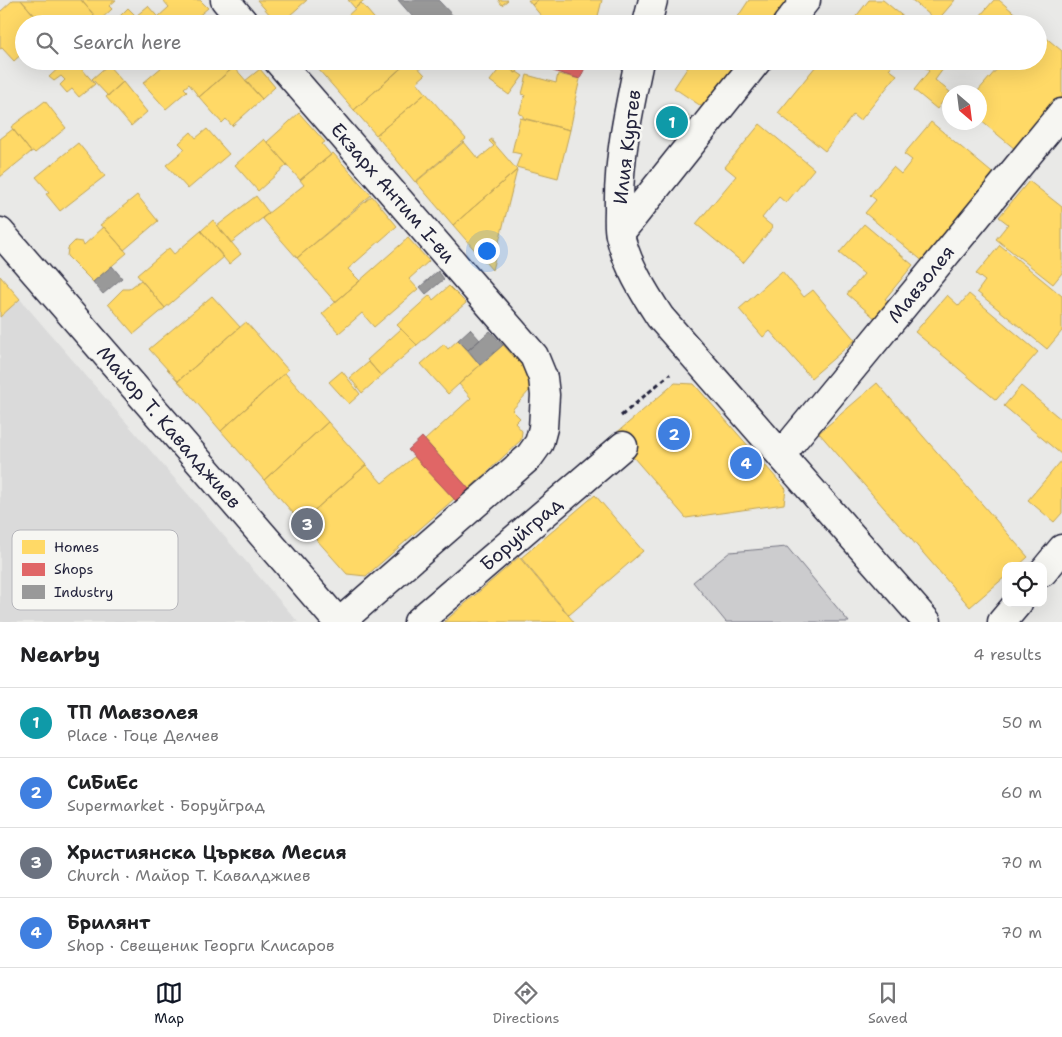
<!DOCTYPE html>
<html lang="en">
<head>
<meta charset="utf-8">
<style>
	:root { --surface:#fff; --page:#f6f6f6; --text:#202124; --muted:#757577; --line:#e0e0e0; --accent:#111827 }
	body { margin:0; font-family:"Shantell Sans",sans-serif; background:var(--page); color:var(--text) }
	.controls { position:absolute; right:15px; bottom:15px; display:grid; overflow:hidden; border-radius:10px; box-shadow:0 5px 20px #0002 }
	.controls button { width:45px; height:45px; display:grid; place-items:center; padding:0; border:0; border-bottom:1px solid var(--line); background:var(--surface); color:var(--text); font:25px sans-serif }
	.compass { position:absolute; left:942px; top:85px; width:45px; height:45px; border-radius:50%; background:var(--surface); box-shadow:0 5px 20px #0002; rotate:152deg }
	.you { position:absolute; left:486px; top:250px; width:18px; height:18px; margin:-12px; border:4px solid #fff; border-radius:50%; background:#1a73e8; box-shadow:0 0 0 8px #1a73e833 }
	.badge { display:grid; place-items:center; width:32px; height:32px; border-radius:50%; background:var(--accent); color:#fff; font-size:16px; font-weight:700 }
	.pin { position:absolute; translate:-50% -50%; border:2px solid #fff; box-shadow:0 1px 5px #0006 }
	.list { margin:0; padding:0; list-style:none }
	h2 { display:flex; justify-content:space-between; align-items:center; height:65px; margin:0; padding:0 20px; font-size:21px }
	h2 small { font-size:16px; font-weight:400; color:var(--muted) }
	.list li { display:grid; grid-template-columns:32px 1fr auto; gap:15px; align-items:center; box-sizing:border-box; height:70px; padding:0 20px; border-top:1px solid var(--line) }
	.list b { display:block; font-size:19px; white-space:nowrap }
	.list p { margin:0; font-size:16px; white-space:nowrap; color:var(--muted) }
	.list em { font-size:16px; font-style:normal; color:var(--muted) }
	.icon { flex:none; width:28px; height:28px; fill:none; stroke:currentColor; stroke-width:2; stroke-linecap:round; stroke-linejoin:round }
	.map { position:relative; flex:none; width:1062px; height:622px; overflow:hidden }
	.search { position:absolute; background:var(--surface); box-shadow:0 5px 20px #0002; left:15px; right:15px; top:15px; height:55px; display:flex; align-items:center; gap:12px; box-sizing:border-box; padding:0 18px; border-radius:28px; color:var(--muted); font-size:19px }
	.sheet { height:345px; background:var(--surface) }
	nav { display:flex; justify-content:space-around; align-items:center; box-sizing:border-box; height:70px; border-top:1px solid var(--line); background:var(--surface); font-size:14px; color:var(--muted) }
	nav a { display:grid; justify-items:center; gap:2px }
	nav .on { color:var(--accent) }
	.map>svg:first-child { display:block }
	.built { fill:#dadada }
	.green { fill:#ccccce; stroke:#777784 }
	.homes { fill:#ffd966; stroke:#bda259 }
	.shops { fill:#e06666; stroke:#a75259 }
	.industry { fill:#999; stroke:#75757d }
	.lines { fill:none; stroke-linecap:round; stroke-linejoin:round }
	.minor-casing { stroke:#22223b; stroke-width:31 }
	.tertiary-casing { stroke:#22223b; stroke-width:31 }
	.path { stroke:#22223b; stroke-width:3; stroke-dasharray:5 4; stroke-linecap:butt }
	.minor { stroke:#f6f6f2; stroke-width:28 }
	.tertiary { stroke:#f6f6f2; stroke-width:28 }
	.labels { text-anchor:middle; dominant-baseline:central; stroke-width:5; stroke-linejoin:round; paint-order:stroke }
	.street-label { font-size:19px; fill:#22223b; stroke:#f6f6f2 }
	.key { fill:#f6f6f2; stroke:#b6b6bb; stroke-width:1 }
	.key-label { font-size:14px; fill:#22223b }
</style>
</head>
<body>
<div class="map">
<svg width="1062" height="622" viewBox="0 0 1062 622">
	<rect width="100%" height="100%" fill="#e9e9e7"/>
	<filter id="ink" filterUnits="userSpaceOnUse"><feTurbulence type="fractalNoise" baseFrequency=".02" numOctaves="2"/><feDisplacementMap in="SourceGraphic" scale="10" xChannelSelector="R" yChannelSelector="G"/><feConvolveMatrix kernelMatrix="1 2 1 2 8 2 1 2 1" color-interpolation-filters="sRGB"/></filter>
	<g filter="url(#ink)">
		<path class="built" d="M 20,299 L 298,622 L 0,622 L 0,317 Z"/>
		<path class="green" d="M 787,547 L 849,622 L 726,622 L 693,582 L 730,552 Z"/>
		<path class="homes" d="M 13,0 L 21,0 L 42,24 L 24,24 L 24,52 L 14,61 L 2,48 L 0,49 L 0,12 Z
			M 21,0 L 81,0 L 102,24 L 42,24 Z
			M 81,0 L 116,0 L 109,6 L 112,9 L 99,21 Z
			M 163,0 L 200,0 L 208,8 L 189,24 L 164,24 L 158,17 L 169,7 Z
			M 257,0 L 307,0 L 280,24 L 278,24 Z
			M 348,0 L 364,0 L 355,8 Z
			M 498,0 L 508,0 L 502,5 Z
			M 528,0 L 538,0 L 532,5 Z
			M 538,0 L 602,0 L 596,24 L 548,24 L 532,5 Z
			M 749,0 L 786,0 L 789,2 L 774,24 L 733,24 Z
			M 869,0 L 883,0 L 912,24 L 850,24 Z
			M 912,0 L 955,0 L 937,21 Z
			M 994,0 L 999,0 L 1026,23 L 973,24 Z
			M 361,3 L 379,24 L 338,24 L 342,21 Z
			M 148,6 L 164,24 L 121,24 L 117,19 L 128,8 L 136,16 Z
			M 1038,31 L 1062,51 L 1062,105 L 1021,154 L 980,120 L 980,92 L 977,92 L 1004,61 L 1038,61 Z
			M 66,61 L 75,61 L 95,84 L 79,97 L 72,89 L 67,93 L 60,85 L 65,80 L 61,76 L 54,81 L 49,77 Z
			M 169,61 L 241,61 L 199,97 L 189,84 L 184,88 L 187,91 L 166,109 L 143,83 Z
			M 311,61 L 409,61 L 354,110 Z
			M 409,61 L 412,61 L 425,75 L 417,82 L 426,93 L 376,135 L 354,110 Z
			M 492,61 L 526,61 L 516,73 L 506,66 L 502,70 Z
			M 692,61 L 748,61 L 713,114 L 674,88 Z
			M 820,61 L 896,61 L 889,69 L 897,75 L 860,121 L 853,115 L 825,151 L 778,113 Z
			M 916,61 L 949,61 L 935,80 L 950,92 L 937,109 L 914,90 L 929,71 Z
			M 108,65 L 123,82 L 108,96 L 92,79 Z
			M 506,66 L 516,73 L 517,72 L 523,76 L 509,95 L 490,81 L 500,68 L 502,70 Z
			M 234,67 L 262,99 L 232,126 L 226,119 L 222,123 L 199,97 Z
			M 260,69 L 275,87 L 262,99 L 245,81 Z
			M 558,74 L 580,79 L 575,100 L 576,101 L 570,130 L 523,118 L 523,115 L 519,114 L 525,95 L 522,94 L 527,75 L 556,83 Z
			M 123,82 L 147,112 L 131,126 L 106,97 Z
			M 426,93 L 466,139 L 415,182 L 376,135 Z
			M 45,101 L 66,128 L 35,153 L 33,151 L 31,152 L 11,127 Z
			M 670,105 L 689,116 L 675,139 L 656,128 Z
			M 299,113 L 325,142 L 322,144 L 331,155 L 300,180 L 267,142 Z
			M 520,118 L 570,130 L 558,178 L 516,167 L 521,154 L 512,152 Z
			M 931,122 L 997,177 L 925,263 L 865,213 L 876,200 L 870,195 L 893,167 L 901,174 L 912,160 L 904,154 Z
			M 760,124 L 814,169 L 786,203 L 779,197 L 762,218 L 773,227 L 743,263 L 696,224 L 736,176 L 725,167 Z
			M 13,129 L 31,152 L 0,177 L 0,139 Z
			M 207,129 L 229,154 L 188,189 L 166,165 L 185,149 L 179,143 L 191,132 L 196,138 Z
			M 264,139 L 287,165 L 258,191 L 235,165 Z
			M 492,139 L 492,141 L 517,170 L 453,225 L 416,182 L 464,142 L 478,159 L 494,146 L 489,141 Z
			M 78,143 L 105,176 L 60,211 L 46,194 L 49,192 L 36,177 Z
			M 333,153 L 371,195 L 297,258 L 262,218 L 304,185 L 300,180 Z
			M 517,170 L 492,270 L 453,225 Z
			M 1029,181 L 1062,207 L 1062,273 L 1053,284 L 996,239 L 1008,224 L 999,217 Z
			M 137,195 L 158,221 L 124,250 L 104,227 L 104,228 L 100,225 Z
			M 256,196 L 269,213 L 231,243 L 217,226 Z
			M 372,196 L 397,226 L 348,269 L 360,281 L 335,302 L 297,258 Z
			M 213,220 L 241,254 L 229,264 L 201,231 Z
			M 864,224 L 913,265 L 885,299 L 898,310 L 884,326 L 847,294 L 864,274 L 839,253 Z
			M 104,227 L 127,253 L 93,282 L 67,256 L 68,248 L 75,241 L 82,242 L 84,245 Z
			M 201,231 L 224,257 L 165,308 L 137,275 L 169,248 L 174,254 Z
			M 408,238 L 429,261 L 409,279 L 418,289 L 374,327 L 362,313 L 339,333 L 322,314 Z
			M 1000,245 L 1062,296 L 1062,331 L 1047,349 L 977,292 L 985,281 L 976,274 Z
			M 782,271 L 804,297 L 813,290 L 855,340 L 811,378 L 770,331 L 763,337 L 739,309 Z
			M 0,276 L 20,299 L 0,317 Z
			M 141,280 L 165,308 L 134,334 L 108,304 L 123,289 L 129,289 Z
			M 449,286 L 466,303 L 417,345 L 397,325 L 430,295 L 433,300 Z
			M 969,294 L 1038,352 L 996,400 L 915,332 L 947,295 L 959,306 Z
			M 212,296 L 240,327 L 178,381 L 149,349 Z
			M 246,322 L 288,370 L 221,431 L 178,381 Z
			M 401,329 L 417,345 L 381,376 L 367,360 Z
			M 458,340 L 480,365 L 448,394 L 421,364 L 444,344 L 448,349 Z
			M 503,345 L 531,375 L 529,391 L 512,410 L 520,418 L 515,423 L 522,431 L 521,440 L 469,489 L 425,440 L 471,398 L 459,384 Z
			M 369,362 L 381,376 L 362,393 L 350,378 Z
			M 342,371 L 360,394 L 349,404 L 329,382 Z
			M 285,373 L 328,422 L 264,480 L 221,431 Z
			M 675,383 L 694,384 L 786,489 L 784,504 L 686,518 L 614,435 Z
			M 877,383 L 1028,557 L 1018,566 L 1006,566 L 1006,576 L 970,607 L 819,433 Z
			M 1021,386 L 1062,420 L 1062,455 L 1004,406 Z
			M 328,422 L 366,465 L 301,522 L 264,480 Z
			M 415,456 L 454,499 L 366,576 L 347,574 L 301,522 L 366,465 L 382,483 Z
			M 1062,460 L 1062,513 L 1054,522 L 1028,500 Z
			M 595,495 L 643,551 L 569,615 L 521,558 Z
			M 519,557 L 574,622 L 444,622 Z"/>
		<path class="shops" d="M 557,61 L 581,61 L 587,63 L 580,79 L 553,71 Z
			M 422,437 L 469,489 L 456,501 L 408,450 Z"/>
		<path class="industry" d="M 398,0 L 438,0 L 456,19 L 451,24 L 419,24 Z
			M 112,266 L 122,278 L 103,294 L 93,282 Z
			M 438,271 L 444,279 L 426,294 L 420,287 Z
			M 470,329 L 480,340 L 468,350 L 458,340 Z
			M 490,331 L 503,345 L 480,365 L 468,350 Z"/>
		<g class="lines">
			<defs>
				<path id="minor" d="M 225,0 L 245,24
					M 787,24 L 806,0
					M 278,61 L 534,356 L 543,378 L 545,395 L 543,428 L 539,443 L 529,457 L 340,622
					M 0,232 L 338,622
					M 620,233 L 757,61
					M 781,455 L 1062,113
					M 1043,572 L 1062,549
					M 418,622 L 623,446
					M 1002,622 L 1018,603"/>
				<path id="tertiary" d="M 647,24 L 653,0
					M 639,61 C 629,109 618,159 619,208 C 619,217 618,227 620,235 C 627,265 643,291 660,317 L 927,622"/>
			</defs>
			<use href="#minor" class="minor-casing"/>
			<use href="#tertiary" class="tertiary-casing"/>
			<path class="path" d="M 621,416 L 670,374"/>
			<use href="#minor" class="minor"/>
			<use href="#tertiary" class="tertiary"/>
		</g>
	</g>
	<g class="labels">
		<g class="street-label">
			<text transform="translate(627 147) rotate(-83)">Илия Куртев</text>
			<text transform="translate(393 193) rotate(49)">Екзарх Антим I-ви</text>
			<text transform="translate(921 284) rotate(-51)">Мавзолея</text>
			<text transform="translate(169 427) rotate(49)">Майор Т. Кавалджиев</text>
			<text transform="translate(521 534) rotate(-41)">Боруйград</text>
		</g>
	</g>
	<rect x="12" y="530" width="166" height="80" rx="8" class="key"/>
	<rect x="22" y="540" width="23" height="14" fill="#ffd966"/>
	<rect x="22" y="563" width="23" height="13" fill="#e06666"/>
	<rect x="22" y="585" width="23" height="14" fill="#999"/>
	<g class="key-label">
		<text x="54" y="552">Homes</text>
		<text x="54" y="574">Shops</text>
		<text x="54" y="597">Industry</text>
	</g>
</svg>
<div class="controls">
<button><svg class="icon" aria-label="locate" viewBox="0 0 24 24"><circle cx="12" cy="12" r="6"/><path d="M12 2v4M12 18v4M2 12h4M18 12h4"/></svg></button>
</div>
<svg class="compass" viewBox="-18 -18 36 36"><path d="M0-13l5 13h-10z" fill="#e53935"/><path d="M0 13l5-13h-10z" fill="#757577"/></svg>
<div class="you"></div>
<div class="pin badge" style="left:672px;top:122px;background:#0f9aa8">1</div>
<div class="pin badge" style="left:674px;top:434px;background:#3f7fe0">2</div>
<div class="pin badge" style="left:307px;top:524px;background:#6b7280">3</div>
<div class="pin badge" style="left:746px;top:463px;background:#3f7fe0">4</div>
<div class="search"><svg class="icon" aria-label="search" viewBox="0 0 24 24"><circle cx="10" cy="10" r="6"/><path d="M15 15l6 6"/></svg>Search here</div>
</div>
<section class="sheet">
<h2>Nearby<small>4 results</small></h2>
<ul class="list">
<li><span class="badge" style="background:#0f9aa8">1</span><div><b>ТП Мавзолея</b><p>Place · Гоце Делчев</p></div><em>50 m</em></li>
<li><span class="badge" style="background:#3f7fe0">2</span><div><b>СиБиЕс</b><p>Supermarket · Боруйград</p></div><em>60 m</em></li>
<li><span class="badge" style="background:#6b7280">3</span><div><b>Християнска Църква Месия</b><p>Church · Майор Т. Кавалджиев</p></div><em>70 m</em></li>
<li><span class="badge" style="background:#3f7fe0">4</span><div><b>Брилянт</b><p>Shop · Свещеник Георги Клисаров</p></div><em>70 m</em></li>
</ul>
</section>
<nav>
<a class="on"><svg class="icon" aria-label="map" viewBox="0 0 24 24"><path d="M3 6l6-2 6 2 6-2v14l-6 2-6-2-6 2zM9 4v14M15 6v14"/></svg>Map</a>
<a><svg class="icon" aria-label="directions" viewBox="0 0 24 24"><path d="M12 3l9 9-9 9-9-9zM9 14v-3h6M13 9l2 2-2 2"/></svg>Directions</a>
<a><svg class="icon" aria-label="saved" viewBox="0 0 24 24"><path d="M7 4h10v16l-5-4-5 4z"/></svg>Saved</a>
</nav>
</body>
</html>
